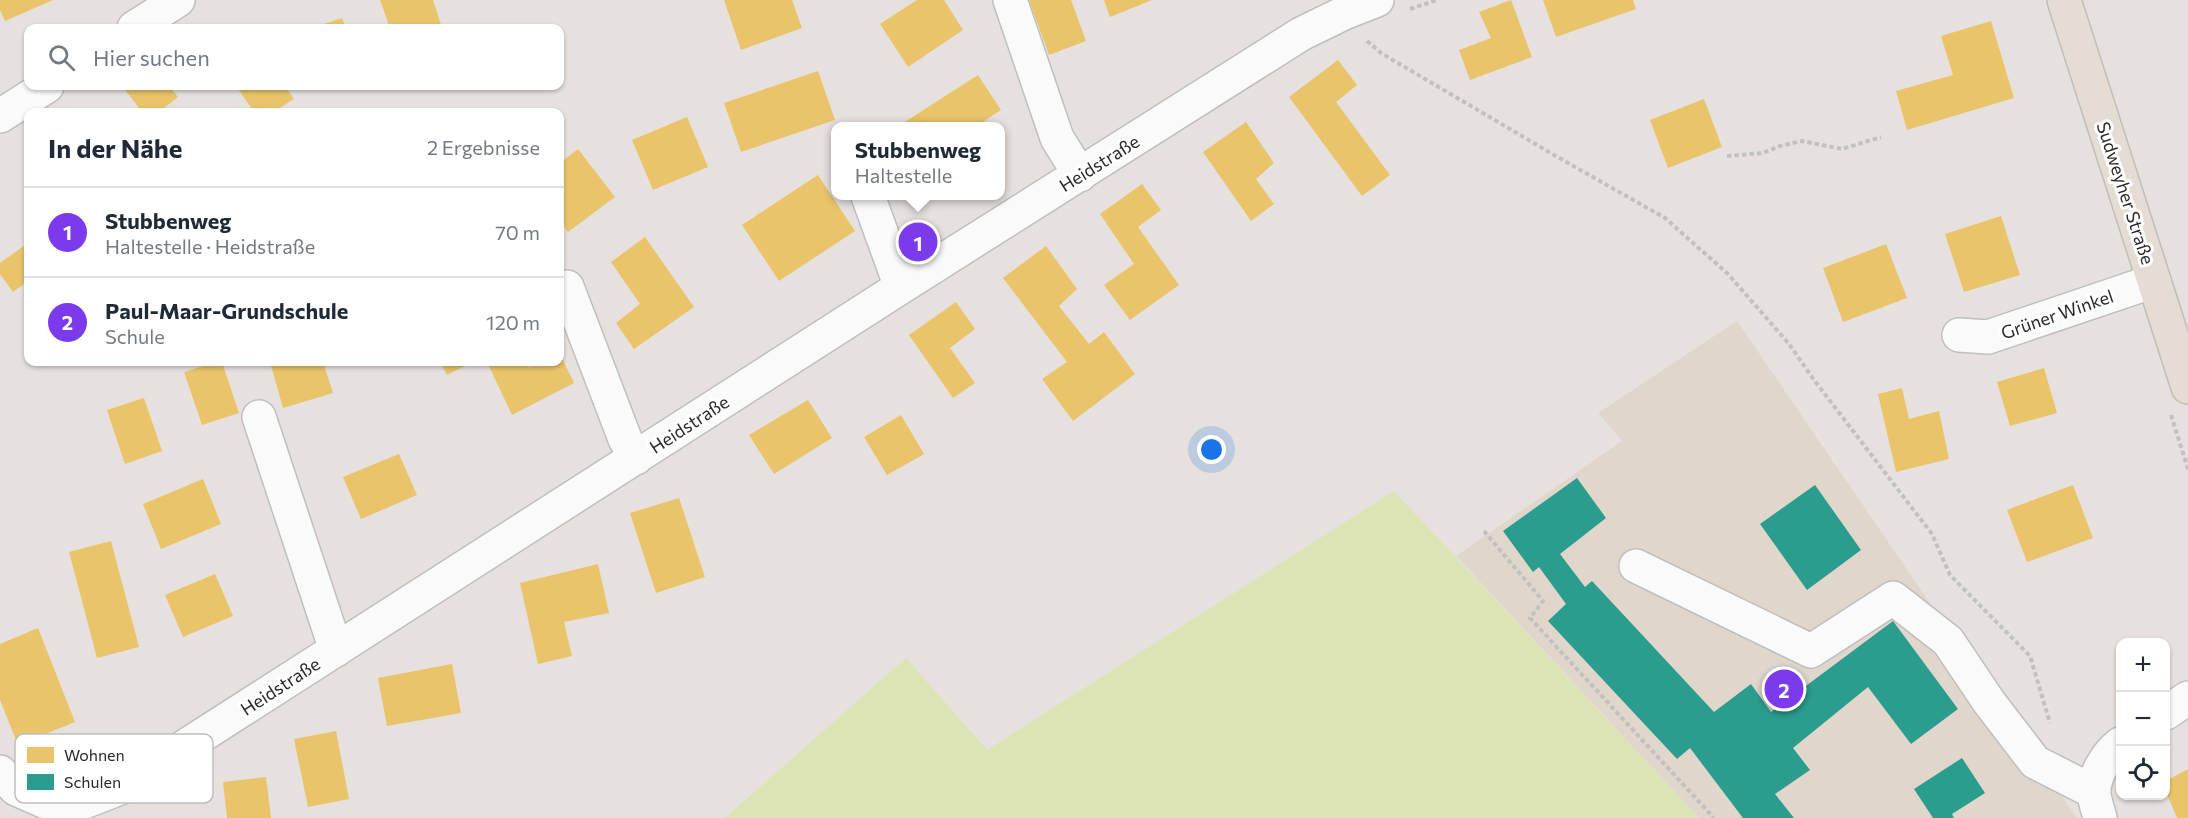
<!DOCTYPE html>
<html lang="de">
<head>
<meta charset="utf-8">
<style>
	:root { --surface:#fff; --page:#f2f2f3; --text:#1f2937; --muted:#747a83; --line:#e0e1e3; --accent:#7c3aed }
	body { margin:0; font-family:Commissioner,sans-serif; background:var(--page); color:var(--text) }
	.controls { position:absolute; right:18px; bottom:18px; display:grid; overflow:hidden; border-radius:12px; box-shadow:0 2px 4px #0004 }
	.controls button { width:54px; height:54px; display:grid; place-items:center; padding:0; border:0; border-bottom:2px solid var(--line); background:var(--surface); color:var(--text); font:30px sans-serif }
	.you { position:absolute; left:1212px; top:450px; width:21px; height:21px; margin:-15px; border:4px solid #fff; border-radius:50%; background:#1a73e8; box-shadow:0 0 0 9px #1a73e833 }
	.badge { display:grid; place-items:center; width:39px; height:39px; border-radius:50%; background:var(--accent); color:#fff; font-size:20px; font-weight:700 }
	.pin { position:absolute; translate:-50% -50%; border:3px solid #fff; box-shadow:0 2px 6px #0006 }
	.popup { position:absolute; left:831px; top:122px; width:174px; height:78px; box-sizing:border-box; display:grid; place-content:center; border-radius:12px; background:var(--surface); filter:drop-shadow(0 2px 4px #0005); font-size:20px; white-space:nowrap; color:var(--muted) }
	.popup b { font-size:22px; color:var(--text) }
	.popup::after { content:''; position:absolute; left:50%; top:100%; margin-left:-12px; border:12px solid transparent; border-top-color:var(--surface) }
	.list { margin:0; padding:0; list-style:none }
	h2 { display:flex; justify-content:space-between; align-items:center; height:78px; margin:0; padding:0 24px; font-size:26px }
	h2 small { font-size:20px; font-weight:400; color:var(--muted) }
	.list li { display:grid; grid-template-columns:39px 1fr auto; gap:18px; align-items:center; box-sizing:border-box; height:90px; padding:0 24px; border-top:2px solid var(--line) }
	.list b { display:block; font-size:22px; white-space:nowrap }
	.list p { margin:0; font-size:20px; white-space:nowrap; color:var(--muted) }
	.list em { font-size:20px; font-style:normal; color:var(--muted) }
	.icon { flex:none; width:33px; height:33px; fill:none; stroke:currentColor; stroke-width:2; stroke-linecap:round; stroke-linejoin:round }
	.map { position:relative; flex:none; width:2188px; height:818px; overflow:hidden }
	.search { position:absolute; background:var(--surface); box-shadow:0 2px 4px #0004; left:24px; top:24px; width:540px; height:66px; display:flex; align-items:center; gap:15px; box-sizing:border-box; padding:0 21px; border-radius:12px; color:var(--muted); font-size:22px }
	.panel { position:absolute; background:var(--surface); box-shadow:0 2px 4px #0004; left:24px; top:108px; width:540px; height:258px; border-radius:12px }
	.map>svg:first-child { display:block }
	.education { fill:#e1d6cc }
	.pitch { fill:#dce4b6 }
	.homes { fill:#e9c46a }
	.schools { fill:#2a9d8f }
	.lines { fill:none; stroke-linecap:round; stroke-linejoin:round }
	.minor-casing { stroke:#c0bfbf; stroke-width:36 }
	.major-casing { stroke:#bfbebc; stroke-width:36 }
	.path { stroke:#c1c1c1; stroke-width:4; stroke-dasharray:4.5 3; stroke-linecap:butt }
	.minor { stroke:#fbfafa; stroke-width:33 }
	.major { stroke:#e5ddd3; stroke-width:33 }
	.labels { text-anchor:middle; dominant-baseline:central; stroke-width:6; stroke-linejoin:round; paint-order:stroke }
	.street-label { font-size:18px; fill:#292929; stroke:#fff }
	.key { fill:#fff; stroke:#bfbfbf; stroke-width:1.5 }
	.key-label { font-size:16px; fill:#292929 }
</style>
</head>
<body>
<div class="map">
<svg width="2188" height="818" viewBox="0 0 2188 818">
	<rect width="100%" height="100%" fill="#e6e1de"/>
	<path class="education" d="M 1737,321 L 2077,818 L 1699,818 L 1456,556 L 1622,441 L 1598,413 Z"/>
	<path class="pitch" d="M 1394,491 L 1699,818 L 725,818 L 906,658 L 987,750 Z"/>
	<path class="homes" d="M 0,0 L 53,0 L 5,21 L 0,10 Z
		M 380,0 L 433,0 L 442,28 L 390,28 Z
		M 724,0 L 792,0 L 802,28 L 741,50 Z
		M 917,0 L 944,0 L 963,30 L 908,67 L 880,24 Z
		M 1029,0 L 1071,0 L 1086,41 L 1049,55 Z
		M 1104,0 L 1152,0 L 1110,17 Z
		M 1511,0 L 1532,57 L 1470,80 L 1459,50 L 1491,38 L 1479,12 Z
		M 1543,0 L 1633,0 L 1636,9 L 1556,37 Z
		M 342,18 L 346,28 L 312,28 Z
		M 1991,21 L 2014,98 L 1907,130 L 1896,91 L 1953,75 L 1941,36 Z
		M 1338,60 L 1357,85 L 1336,102 L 1390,175 L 1362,196 L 1289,97 Z
		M 818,71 L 835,120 L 741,152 L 724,103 Z
		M 978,75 L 1001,110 L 975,127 L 897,127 Z
		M 125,86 L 169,86 L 178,97 L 159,112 L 142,112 L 123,87 Z
		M 236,86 L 285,86 L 294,99 L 273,112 L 254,112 Z
		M 1704,99 L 1722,147 L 1668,168 L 1650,120 Z
		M 687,117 L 708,167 L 653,190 L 632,140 Z
		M 1246,122 L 1274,163 L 1256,179 L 1274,204 L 1251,221 L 1203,152 Z
		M 578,149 L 615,197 L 568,232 L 560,221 L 560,163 Z
		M 818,175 L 855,231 L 779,281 L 742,225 Z
		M 1142,184 L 1161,210 L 1138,227 L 1179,285 L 1130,320 L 1104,285 L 1134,264 L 1100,214 Z
		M 2001,216 L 2020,275 L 1964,292 L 1945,234 Z
		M 645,237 L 694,307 L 634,349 L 616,323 L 640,304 L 611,262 Z
		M 28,243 L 28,281 L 13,292 L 0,274 L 0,263 Z
		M 1886,244 L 1907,298 L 1843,322 L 1823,268 Z
		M 1046,246 L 1077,289 L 1059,306 L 1089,344 L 1104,332 L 1135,374 L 1073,421 L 1042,379 L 1067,362 L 1003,278 Z
		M 956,302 L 975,329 L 950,348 L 975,383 L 953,398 L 909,335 Z
		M 560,354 L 574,383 L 512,415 L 487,362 L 527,362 L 529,367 L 540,362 L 560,362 Z
		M 216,362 L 222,362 L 239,413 L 202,425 L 184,372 Z
		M 270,362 L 323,362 L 333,393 L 283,408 Z
		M 440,362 L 473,362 L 447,375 Z
		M 2044,368 L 2057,413 L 2010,426 L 1997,382 Z
		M 1902,388 L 1909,419 L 1939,411 L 1949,459 L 1896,472 L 1878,394 Z
		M 144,398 L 162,451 L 125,464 L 107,410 Z
		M 808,400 L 832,438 L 774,474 L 749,435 Z
		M 901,415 L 924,454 L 887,475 L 864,437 Z
		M 399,454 L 417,495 L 361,519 L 343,477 Z
		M 203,479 L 221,524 L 161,549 L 143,504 Z
		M 2073,485 L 2093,538 L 2027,562 L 2007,510 Z
		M 679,498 L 705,577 L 656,593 L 630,513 Z
		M 111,541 L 139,647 L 97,658 L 69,552 Z
		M 598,564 L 609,613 L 564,622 L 572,656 L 538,664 L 520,583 Z
		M 215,574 L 233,616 L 183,637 L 165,595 Z
		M 38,628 L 75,722 L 18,745 L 0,700 L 0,644 Z
		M 452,664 L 461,713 L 387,726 L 378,678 Z
		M 336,731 L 349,799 L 308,807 L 294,739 Z
		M 2188,769 L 2188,818 L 2177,818 L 2166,792 L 2166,781 Z
		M 266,777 L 271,818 L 227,818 L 223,782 Z"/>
	<path class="schools" d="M 1577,478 L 1606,518 L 1560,554 L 1585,587 L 1592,581 L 1714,712 L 1751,684 L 1771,712 L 1893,621 L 1958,709 L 1911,744 L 1868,687 L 1793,748 L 1810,770 L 1775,794 L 1794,818 L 1743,818 L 1690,748 L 1677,759 L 1548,621 L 1566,604 L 1539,567 L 1533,572 L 1503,531 Z
		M 1815,485 L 1861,550 L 1807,590 L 1760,524 Z
		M 1962,758 L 1985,793 L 1952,814 L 1954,818 L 1933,818 L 1914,789 Z"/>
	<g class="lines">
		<defs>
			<path id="minor" d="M 1010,0 L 1057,138 L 1080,175
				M 134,28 L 178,0
				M 0,116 L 47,86
				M 868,196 L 901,287
				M 567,287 L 625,439 L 636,458
				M 1959,335 L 1988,337 L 2154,281
				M 259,417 L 336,650
				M 1636,566 L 1811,651 L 1893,598 L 1948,641 L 1989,702 L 2035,762 L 2094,792
				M 2166,713 L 2188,698
				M 0,772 L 16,789 L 48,803 L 84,802 L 120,788 L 901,287 L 1301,34 L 1344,13 L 1377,0
				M 2100,818 C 2098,810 2095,802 2094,794 C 2093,776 2107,754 2120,744"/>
			<path id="major" d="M 2064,0 L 2188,387"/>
		</defs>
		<use href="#minor" class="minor-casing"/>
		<use href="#major" class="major-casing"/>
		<path class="path" d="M 1410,9 L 1437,0
			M 1367,41 L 1381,53 L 1554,155 L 1665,218 L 1728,274 L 1789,344 L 1814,380 L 1932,534 L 1950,575 L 2030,656 L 2050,723
			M 1727,156 L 1763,153 L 1780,146 L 1802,141 L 1842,149 L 1881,137
			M 2171,415 L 2188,469
			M 1484,531 L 1543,601 L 1530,618 L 1714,818"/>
		<use href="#minor" class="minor"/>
		<use href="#major" class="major"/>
	</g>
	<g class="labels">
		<g class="street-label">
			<text transform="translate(1099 163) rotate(-32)">Heidstraße</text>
			<text transform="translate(2126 193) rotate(72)">Sudweyher Straße</text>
			<text transform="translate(2057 314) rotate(-19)">Grüner Winkel</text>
			<text transform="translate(689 424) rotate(-33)">Heidstraße</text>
			<text transform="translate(280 686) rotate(-33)">Heidstraße</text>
		</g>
	</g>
	<rect x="15" y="734" width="198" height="69" rx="9" class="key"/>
	<rect x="27" y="747" width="27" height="16" fill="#e9c46a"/>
	<rect x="27" y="774" width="27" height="16" fill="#2a9d8f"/>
	<g class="key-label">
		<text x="64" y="761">Wohnen</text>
		<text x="64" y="788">Schulen</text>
	</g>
</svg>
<div class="controls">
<button>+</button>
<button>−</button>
<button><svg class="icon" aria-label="locate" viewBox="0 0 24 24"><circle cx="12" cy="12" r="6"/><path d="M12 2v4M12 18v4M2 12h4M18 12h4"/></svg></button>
</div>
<div class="you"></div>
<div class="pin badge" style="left:918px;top:242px">1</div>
<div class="popup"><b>Stubbenweg</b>Haltestelle</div>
<div class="pin badge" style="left:1784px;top:689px">2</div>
<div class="search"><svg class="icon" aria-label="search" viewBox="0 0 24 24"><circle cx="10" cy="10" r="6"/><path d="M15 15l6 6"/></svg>Hier suchen</div>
<section class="panel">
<h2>In der Nähe<small>2 Ergebnisse</small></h2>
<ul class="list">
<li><span class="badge">1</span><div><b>Stubbenweg</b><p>Haltestelle · Heidstraße</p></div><em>70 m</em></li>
<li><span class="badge">2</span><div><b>Paul-Maar-Grundschule</b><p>Schule</p></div><em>120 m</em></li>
</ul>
</section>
</div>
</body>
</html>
